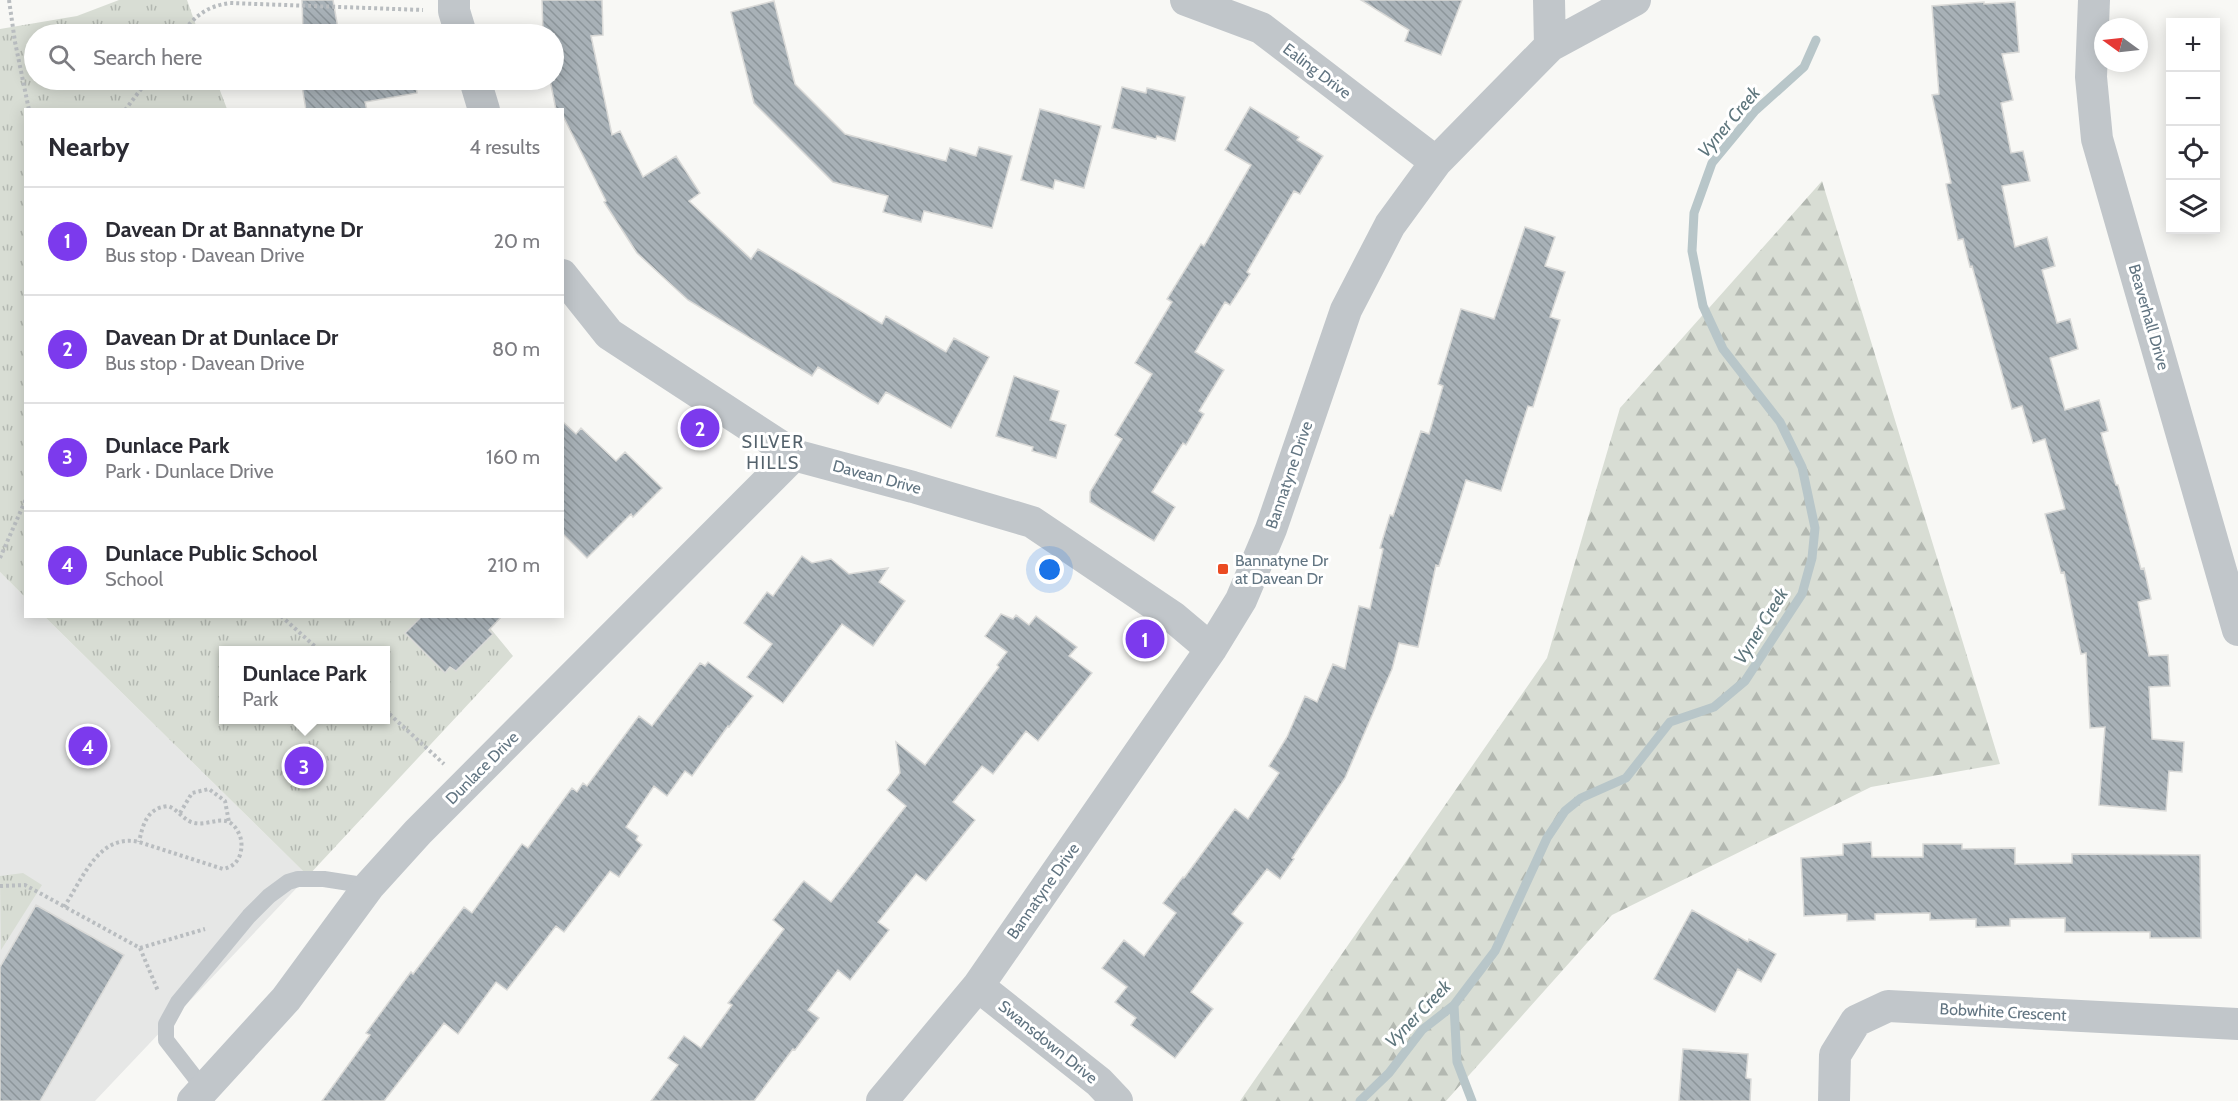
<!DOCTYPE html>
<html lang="en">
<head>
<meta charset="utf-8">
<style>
	:root { --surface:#fff; --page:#f7f7f7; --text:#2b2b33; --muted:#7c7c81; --line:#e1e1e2; --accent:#7c3aed }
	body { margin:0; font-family:Cabin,sans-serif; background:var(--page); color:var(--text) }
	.controls { position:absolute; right:18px; top:18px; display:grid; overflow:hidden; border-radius:0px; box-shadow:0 3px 15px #0003 }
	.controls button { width:54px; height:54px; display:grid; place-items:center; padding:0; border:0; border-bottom:2px solid var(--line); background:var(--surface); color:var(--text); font:30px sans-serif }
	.compass { position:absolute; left:2094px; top:18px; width:54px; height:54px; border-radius:50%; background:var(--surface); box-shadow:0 3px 15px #0003; rotate:285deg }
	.you { position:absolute; left:1050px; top:570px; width:21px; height:21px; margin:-15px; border:4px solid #fff; border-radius:50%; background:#1a73e8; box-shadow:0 0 0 9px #1a73e833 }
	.badge { display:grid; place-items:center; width:39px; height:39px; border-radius:50%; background:var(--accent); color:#fff; font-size:20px; font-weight:700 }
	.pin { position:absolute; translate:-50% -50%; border:3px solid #fff; box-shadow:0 2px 6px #0006 }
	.popup { position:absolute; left:219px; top:646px; width:171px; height:78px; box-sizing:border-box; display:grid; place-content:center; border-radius:0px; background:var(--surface); filter:drop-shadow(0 2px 4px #0005); font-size:20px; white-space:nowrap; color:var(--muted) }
	.popup b { font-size:22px; color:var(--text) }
	.popup::after { content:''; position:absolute; left:50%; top:100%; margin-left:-12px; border:12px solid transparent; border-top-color:var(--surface) }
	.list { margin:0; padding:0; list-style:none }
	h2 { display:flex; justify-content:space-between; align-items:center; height:78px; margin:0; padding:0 24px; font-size:26px }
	h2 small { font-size:20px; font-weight:400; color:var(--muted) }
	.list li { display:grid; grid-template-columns:39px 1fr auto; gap:18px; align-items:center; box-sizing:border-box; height:108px; padding:0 24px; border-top:2px solid var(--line) }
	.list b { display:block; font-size:22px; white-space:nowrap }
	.list p { margin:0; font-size:20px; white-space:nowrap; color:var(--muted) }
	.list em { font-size:20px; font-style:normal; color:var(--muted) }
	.icon { flex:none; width:33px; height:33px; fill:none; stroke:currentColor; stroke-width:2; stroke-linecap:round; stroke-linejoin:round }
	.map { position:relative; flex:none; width:2238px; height:1101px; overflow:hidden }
	.search { position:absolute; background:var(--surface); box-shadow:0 3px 15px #0003; left:24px; top:24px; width:540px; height:66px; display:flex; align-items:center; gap:15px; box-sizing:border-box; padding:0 21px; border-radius:33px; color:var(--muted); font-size:22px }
	.panel { position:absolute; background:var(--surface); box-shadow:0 3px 15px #0003; left:24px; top:108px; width:540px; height:510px; border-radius:0px }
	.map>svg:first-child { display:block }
	.built { fill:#e6e7e6 }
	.forest { fill:url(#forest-firs) }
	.park { fill:url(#park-tufts); fill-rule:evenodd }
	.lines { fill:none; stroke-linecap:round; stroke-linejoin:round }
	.stream { stroke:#b8c6c9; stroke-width:9 }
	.building { fill:url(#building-back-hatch); stroke:#dadad8; stroke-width:1.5 }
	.path { stroke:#b9bdc0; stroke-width:4; stroke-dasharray:3 3; stroke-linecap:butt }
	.lane { stroke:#c1c6ca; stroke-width:16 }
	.street { stroke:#c1c6ca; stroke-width:32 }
	.poi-dot { fill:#eb4b22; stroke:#fff; stroke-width:2 }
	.labels { text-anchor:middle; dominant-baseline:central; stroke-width:6; stroke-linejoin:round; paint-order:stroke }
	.street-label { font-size:16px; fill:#627582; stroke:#fff }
	.poi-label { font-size:16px; fill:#627582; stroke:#fff; text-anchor:start }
	.water-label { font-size:18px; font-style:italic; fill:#5d757c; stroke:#fff }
	.neighbourhood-label { font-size:18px; letter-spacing:1.5px; fill:#54626c; stroke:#fff }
</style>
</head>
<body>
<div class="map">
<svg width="2238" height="1101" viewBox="0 0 2238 1101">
	<defs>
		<pattern id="forest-firs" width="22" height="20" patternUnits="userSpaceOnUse" patternTransform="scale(1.5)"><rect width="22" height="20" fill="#d8ddd4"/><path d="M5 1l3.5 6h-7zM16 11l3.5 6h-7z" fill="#b3b8b1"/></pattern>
		<pattern id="park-tufts" width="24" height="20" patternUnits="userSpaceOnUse" patternTransform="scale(1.5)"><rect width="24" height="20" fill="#d8ddd4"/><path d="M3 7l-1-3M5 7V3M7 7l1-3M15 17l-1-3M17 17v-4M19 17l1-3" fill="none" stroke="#b3b8b1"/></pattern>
		<pattern id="building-back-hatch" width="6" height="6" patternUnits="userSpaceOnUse" patternTransform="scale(1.5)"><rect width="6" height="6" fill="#a8b1b7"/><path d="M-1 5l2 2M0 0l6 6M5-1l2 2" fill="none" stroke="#8c959a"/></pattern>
	</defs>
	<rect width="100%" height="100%" fill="#f8f8f5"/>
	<path class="built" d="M 0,572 L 25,597 L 26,616 L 45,617 L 308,876 L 95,1101 L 0,1101 Z"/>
	<path class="forest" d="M 1822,181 L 2000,764 L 1871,787 L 1612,915 L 1446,1101 L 1240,1101 L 1547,658 L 1620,408 Z"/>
	<path class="park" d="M 119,0 L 187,0 L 199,34 L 34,34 L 34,80 L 216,80 L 227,109 L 26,110 L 25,597 L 0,572 L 0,29 L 77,16 Z
		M 45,617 L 481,617 L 513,656 L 308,876 ZM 223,650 L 385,650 L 385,720 L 223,720 Z
		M 23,873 L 42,885 L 1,950 L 0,876 Z"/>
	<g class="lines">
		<path class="stream" d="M 1454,1005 L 1457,1062 L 1472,1101
			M 1360,1101 L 1389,1073 L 1422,1030 L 1454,1005 L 1495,951 L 1547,838 L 1565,811 L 1581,798 L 1626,778 L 1670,722 L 1714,707 L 1745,681 L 1802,594 L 1812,558 L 1815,528 L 1802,467 L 1780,422 L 1723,349 L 1703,306 L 1692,251 L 1694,213 L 1712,163 L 1755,111 L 1804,67 L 1816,40"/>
	</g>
	<path class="building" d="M 302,0 L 333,0 L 339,34 L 293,34 L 303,32 Z
		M 542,0 L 602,0 L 603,35 L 591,36 L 612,135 L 620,131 L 643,177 L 676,156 L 700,193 L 689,201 L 751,259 L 758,249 L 882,324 L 886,316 L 946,352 L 954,338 L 989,357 L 951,428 L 886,392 L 878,404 L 818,367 L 812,376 L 688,300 L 637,253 L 604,202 L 606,201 L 562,114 L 562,110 L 556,110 L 550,80 L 554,80 L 554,34 L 543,34 Z
		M 1361,0 L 1462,0 L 1441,55 L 1405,41 L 1409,30 Z
		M 774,1 L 795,84 L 845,134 L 946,161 L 950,148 L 976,156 L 979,147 L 1012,156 L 992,228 L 924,211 L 921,222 L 883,212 L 888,196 L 833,182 L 754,103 L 731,12 Z
		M 1984,2 L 1984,4 L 2015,2 L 2019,52 L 2002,54 L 2013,100 L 2001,103 L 2011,153 L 2023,151 L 2030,181 L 2002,186 L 2015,247 L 2047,237 L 2055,266 L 2042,270 L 2057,323 L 2070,319 L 2078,349 L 2050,358 L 2065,410 L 2099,400 L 2108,431 L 2101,433 L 2116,485 L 2118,485 L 2141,569 L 2144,568 L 2151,599 L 2138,602 L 2149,656 L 2168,655 L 2170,686 L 2149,687 L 2152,739 L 2184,742 L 2182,772 L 2169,771 L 2166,811 L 2099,805 L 2105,727 L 2090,728 L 2086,653 L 2081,654 L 2064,572 L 2061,573 L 2045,514 L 2065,509 L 2045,439 L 2033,443 L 2022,406 L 2012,409 L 1972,266 L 1970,267 L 1963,239 L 1958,240 L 1946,184 L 1951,183 L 1932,95 L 1939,94 L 1932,6 Z
		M 301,80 L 415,80 L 417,93 L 365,102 L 367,110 L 306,110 Z
		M 1122,87 L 1146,93 L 1147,88 L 1185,97 L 1175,141 L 1157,136 L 1156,139 L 1112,128 Z
		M 1250,107 L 1299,137 L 1297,140 L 1323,156 L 1300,194 L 1294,191 L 1247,272 L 1250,274 L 1230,305 L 1225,302 L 1195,352 L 1224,370 L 1199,411 L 1204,414 L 1186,445 L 1183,443 L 1152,492 L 1175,507 L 1154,541 L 1090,502 L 1090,492 L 1122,439 L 1115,435 L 1152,374 L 1135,363 L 1172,302 L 1167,299 L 1201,244 L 1204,246 L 1251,165 L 1225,150 Z
		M 1040,109 L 1101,126 L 1084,188 L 1055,180 L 1053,189 L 1021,180 Z
		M 1525,227 L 1555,237 L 1545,266 L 1565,272 L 1550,317 L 1560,320 L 1533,407 L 1528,406 L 1501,491 L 1466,480 L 1439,566 L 1436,565 L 1418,647 L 1399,643 L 1392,669 L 1345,778 L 1292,858 L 1294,859 L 1280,879 L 1267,869 L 1232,914 L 1243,923 L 1191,992 L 1213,1009 L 1175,1058 L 1131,1025 L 1136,1018 L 1115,1002 L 1127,987 L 1102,968 L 1124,940 L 1144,956 L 1176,913 L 1163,903 L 1183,877 L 1184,878 L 1235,809 L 1248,819 L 1279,773 L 1269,766 L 1287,737 L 1305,696 L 1317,702 L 1333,664 L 1345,669 L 1359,606 L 1370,609 L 1383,549 L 1380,548 L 1390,515 L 1393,516 L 1421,431 L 1429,434 L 1443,386 L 1438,384 L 1461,309 L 1494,319 Z
		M 1014,376 L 1059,391 L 1050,420 L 1066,425 L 1056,458 L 1032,451 L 1033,447 L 996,436 Z
		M 562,421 L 576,434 L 581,428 L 616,461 L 625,452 L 662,488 L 633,517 L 631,514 L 587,558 L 562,533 Z
		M 802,556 L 812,563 L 831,559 L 849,574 L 888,568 L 879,582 L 905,601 L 873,646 L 842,624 L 783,703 L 747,677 L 772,644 L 744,623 L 767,592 L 773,596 Z
		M 1001,614 L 1013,619 L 1016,615 L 1029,625 L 1036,616 L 1077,647 L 1069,656 L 1092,673 L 1038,741 L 1026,731 L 993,774 L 982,766 L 953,802 L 975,820 L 926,881 L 916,874 L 878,922 L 889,930 L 850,980 L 838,970 L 808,1010 L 819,1018 L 795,1050 L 793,1049 L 754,1101 L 651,1101 L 678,1065 L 668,1058 L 684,1036 L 701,1048 L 732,1005 L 728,1003 L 784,929 L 773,920 L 802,883 L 804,881 L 831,902 L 906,806 L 887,790 L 900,773 L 896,742 L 925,765 L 999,667 L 997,665 L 1007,652 L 985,636 Z
		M 422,616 L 502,616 L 489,630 L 493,634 L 456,671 L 450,667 L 445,673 L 405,633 Z
		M 708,662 L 753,696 L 729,727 L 728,726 L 692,776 L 685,771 L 667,796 L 654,786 L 626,827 L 638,836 L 636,840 L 642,845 L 619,877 L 610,871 L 564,932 L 556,926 L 507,990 L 496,982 L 458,1034 L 444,1023 L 384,1101 L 322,1101 L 370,1035 L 366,1033 L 411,972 L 413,974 L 464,907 L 472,913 L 522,844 L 528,848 L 572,788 L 577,792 L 583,783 L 587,786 L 639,716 L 652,726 L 700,663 L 705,666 Z
		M 1871,842 L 1872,857 L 1923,857 L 1923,844 L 1962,844 L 1962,849 L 2015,848 L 2015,864 L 2072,863 L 2072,854 L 2200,855 L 2201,938 L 2150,938 L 2150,932 L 2065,932 L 2065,918 L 2010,919 L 2010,926 L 1976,927 L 1976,919 L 1930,920 L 1930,913 L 1875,914 L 1875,920 L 1847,921 L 1847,914 L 1804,916 L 1801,858 L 1843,855 L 1843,844 Z
		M 36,905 L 124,955 L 40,1101 L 0,1101 L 0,967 Z
		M 1692,910 L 1748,942 L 1749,939 L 1776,954 L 1761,982 L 1738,969 L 1715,1012 L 1654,979 Z
		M 1683,1049 L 1748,1054 L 1746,1078 L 1751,1079 L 1750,1101 L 1679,1101 Z"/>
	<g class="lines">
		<path class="path" d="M 9,0 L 15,42 L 29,110
			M 181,34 C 195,16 207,6 230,3 L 423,10
			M 125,110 L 148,80
			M 0,558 L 26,499
			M 281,616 L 319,650
			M 385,710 L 444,764
			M 180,813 L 192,793 L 209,789 L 225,801 L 229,822
			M 0,886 L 25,885 L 140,948 L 158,991
			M 64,907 C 83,878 99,833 139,842 L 223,869 C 232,867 237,863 240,855 C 242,848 242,842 240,836 C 228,807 210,829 191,822 C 182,818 177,809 168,806 C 147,808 143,824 139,842
			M 140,948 L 205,929"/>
		<path class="lane" d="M 204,1089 L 166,1040 L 166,1024 L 178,1002 L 249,916 L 269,896 L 288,882 L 298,879 L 324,879 L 369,886"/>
		<path class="street" d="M 454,0 L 454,11 L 461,34
			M 1186,0 L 1261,28 L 1436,162
			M 1549,0 L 1550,46
			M 2094,0 L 2091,77 L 2097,139 L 2238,630
			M 475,80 L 484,110
			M 562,275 L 609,334 L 794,455 L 913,487 L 1032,522 L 1173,617 L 1211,649
			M 978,986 L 1099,1082 L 1117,1101
			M 193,1101 L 286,999 L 369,886 L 418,832 L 794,455
			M 882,1101 L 978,986 L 1211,649 L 1241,600 L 1271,529 L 1346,310 L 1390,225 L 1436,162 L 1550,46 L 1635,0
			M 1834,1101 L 1835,1055 L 1856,1021 L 1888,1006 L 2238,1024"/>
	</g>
	<rect class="poi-dot" x="1217" y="563" width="12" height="12" rx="3"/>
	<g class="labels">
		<g class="street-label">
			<text transform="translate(1317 71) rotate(37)">Ealing Drive</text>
			<text transform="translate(2149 317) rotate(74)">Beaverhall Drive</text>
			<text transform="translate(1289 475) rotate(-71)">Bannatyne Drive</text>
			<text transform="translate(877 477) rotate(15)">Davean Drive</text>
			<text transform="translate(482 768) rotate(-45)">Dunlace Drive</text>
			<text transform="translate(1043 891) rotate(-55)">Bannatyne Drive</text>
			<text transform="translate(2003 1012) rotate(3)">Bobwhite Crescent</text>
			<text transform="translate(1048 1042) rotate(39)">Swansdown Drive</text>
		</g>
		<g class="poi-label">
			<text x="1235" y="560">Bannatyne Dr<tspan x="1235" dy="18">at Davean Dr</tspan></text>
		</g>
		<g class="water-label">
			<text transform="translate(1729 122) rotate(-50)">Vyner Creek</text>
			<text transform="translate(1761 626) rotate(-58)">Vyner Creek</text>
			<text transform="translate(1418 1014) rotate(-46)">Vyner Creek</text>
		</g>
		<g class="neighbourhood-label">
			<text x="773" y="442">SILVER<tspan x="773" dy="21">HILLS</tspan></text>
		</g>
	</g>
</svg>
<div class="controls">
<button>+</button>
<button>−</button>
<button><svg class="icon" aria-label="locate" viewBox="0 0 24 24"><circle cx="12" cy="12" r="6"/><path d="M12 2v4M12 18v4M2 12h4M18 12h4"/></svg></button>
<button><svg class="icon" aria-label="layers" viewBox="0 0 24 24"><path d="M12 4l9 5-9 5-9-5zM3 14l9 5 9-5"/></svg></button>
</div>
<svg class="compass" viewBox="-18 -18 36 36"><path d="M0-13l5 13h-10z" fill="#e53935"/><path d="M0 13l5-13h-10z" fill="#7c7c81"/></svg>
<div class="you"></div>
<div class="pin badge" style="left:1145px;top:639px">1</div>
<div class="pin badge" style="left:700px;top:428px">2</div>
<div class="pin badge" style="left:304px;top:766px">3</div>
<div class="popup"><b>Dunlace Park</b>Park</div>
<div class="pin badge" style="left:88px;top:746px">4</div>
<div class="search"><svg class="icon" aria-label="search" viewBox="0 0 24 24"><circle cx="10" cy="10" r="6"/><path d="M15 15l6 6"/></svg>Search here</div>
<section class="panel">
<h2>Nearby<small>4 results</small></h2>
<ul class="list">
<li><span class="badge">1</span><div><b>Davean Dr at Bannatyne Dr</b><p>Bus stop · Davean Drive</p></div><em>20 m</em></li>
<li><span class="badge">2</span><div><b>Davean Dr at Dunlace Dr</b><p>Bus stop · Davean Drive</p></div><em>80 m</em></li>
<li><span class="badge">3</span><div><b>Dunlace Park</b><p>Park · Dunlace Drive</p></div><em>160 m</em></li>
<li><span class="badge">4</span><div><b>Dunlace Public School</b><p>School</p></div><em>210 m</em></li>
</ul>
</section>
</div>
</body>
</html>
